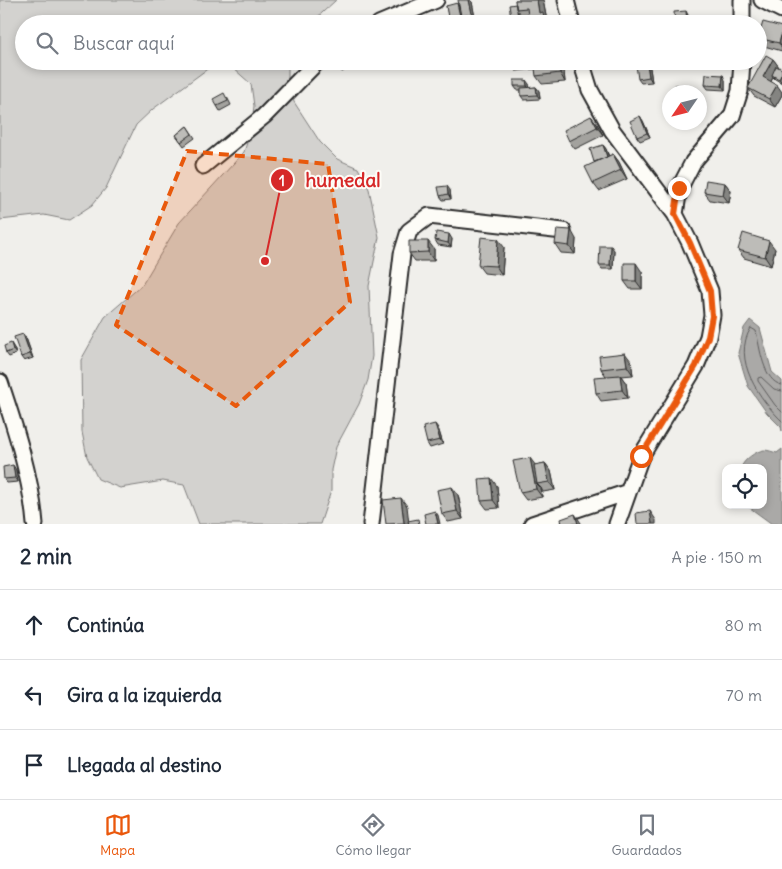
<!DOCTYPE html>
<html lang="es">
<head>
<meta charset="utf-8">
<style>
	:root { --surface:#fff; --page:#f2f2f3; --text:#1f2937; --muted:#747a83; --line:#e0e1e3; --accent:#ea580c }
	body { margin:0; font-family:Delius,sans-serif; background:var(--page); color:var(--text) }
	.controls { position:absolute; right:15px; bottom:15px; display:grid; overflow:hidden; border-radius:10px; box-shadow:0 2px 8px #0003 }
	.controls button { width:45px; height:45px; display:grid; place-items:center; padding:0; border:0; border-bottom:1px solid var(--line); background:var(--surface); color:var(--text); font:25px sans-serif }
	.compass { position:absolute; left:662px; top:85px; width:45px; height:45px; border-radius:50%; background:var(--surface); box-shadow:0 2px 8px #0003; rotate:235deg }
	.stop { position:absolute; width:15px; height:15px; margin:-11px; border:4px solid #ea580c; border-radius:50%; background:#fff }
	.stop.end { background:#ea580c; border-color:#fff; box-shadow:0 1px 5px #0008 }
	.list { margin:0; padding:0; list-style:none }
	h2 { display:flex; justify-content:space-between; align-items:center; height:65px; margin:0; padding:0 20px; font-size:21px }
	h2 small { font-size:16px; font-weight:400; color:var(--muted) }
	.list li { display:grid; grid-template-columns:32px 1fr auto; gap:15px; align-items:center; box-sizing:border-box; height:70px; padding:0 20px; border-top:1px solid var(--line) }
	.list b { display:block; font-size:19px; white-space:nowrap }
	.list em { font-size:16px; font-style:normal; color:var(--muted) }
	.icon { flex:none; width:28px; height:28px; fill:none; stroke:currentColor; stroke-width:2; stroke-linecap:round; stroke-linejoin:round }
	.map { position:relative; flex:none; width:782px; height:524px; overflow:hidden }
	.search { position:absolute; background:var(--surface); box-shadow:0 2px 8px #0003; left:15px; right:15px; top:15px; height:55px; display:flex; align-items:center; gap:12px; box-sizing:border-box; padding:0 18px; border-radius:28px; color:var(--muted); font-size:19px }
	.sheet { height:275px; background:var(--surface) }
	nav { display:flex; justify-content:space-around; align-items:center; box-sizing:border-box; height:70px; border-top:1px solid var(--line); background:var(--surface); font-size:14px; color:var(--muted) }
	nav a { display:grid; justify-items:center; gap:2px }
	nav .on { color:var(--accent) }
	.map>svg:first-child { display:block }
	.green { fill:#d3d2cf; stroke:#7f7e7d }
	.water { fill:#aaa9a7; stroke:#777775 }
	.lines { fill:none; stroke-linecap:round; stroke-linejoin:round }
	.shore { stroke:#5e5d5d; stroke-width:1 }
	.street-casing { stroke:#2b2b2b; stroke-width:19 }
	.street { stroke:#fdfcf7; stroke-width:15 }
	.wall { fill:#a3a29e; stroke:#2b2b2b }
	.shaded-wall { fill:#848481; stroke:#2b2b2b }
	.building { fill:#bdbcb8; stroke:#2b2b2b }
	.route { stroke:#ea580c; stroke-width:6 }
	.marked { fill:#e8590c; fill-opacity:0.2; stroke:#e8590c; stroke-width:4; stroke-dasharray:10 6; stroke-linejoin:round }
	.leader { fill:none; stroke:#d62828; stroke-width:2 }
	.callout-dot { fill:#d62828; stroke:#fdfcf7; stroke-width:2 }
	.mark-label { font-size:15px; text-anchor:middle; font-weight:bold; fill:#fff }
	.callout-label { font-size:19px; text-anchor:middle; font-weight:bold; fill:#d62828; stroke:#fdfcf7; stroke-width:4; stroke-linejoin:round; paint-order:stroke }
</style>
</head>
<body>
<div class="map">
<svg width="782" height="524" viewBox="0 0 782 524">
	<rect width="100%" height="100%" fill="#f0efeb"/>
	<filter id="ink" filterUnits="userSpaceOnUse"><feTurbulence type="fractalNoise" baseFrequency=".02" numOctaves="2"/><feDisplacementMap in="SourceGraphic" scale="10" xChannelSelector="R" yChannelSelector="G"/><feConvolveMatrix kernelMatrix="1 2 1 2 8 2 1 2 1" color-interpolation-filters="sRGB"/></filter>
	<g filter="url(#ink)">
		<path class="green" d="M 0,0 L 336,0 L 310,24 L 24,24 L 24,61 L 288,61 L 288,79 L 294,102 L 320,142 L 337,159 L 358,168 L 369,189 L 379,237 L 369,286 L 372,356 L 368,380 L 359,404 L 336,447 L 331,470 L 331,491 L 320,524 L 199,524 L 184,485 L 163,481 L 120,488 L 98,479 L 87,457 L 82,432 L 81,360 L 105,317 L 142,285 L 179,223 L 244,152 L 251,130 L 254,106 L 251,84 L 233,68 L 210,67 L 153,109 L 136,125 L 106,188 L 92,205 L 69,220 L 44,215 L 0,220 Z"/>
		<path class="water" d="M 750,320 L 760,328 L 772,372 L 782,381 L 782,431 L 781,427 L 767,413 L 748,386 L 738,353 L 744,328 Z
			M 782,449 L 782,524 L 772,524 L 746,505 L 763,505 L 763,468 L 741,468 C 743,460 756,451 764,450 C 768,450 773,452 777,453 Z"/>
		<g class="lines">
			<path class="shore" d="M 782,385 C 763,382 760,347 756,331 L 751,328 C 731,359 760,400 782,421
				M 782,391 L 774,389 L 761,377 L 758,378 L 758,381 L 775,405 L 782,412"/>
			<defs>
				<path id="street" d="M 566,0 L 572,24
					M 762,0 L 782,10
					M 379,24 L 436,0
					M 742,24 L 742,0
					M 581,61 L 590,90 L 612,130 L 675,214 L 690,243 L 710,291 L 712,315 L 708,337 L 696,366 L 641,456 L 617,524
					M 203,166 L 264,116 L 318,61
					M 675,214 L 679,189 L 693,162 L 732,116 L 740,91 L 742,61
					M 0,382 C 15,427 31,476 35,524
					M 371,524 L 402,254 L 409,231 L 429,216 L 563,231
					M 532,524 L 628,492"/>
			</defs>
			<use href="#street" class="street-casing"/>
			<use href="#street" class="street"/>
		</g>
		<path class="wall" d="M 515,0 L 543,0 L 546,16 L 551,24 L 529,24 L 529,21 L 525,21 L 520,14 L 521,24 L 511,17 L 516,4 Z
			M 472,2 L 475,18 L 464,20 L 462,17 L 464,24 L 450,24 L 446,6 L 459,7 Z
			M 782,27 L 782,51 L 764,46 L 758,38 Z
			M 773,59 L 779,67 L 782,83 L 775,79 L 773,77 L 771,82 L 782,92 L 782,95 L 775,107 L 754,96 L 748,88 Z
			M 346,61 L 350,67 L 342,72 L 339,67 Z
			M 534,61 L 535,69 L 516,71 L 513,67 Z
			M 563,61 L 565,82 L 542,84 L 536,76 Z
			M 609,61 L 633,61 L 633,65 L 613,67 Z
			M 650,68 L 652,82 L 641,83 L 638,79 Z
			M 725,80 L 725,90 L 708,89 L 705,85 Z
			M 529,84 L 529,88 L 536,87 L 539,91 L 540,99 L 524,100 L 521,96 L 521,90 L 517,90 L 514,86 Z
			M 227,97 L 231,105 L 220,111 L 217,106 Z
			M 591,116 L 597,124 L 603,135 L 575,149 L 569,141 Z
			M 640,116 L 643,121 L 650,137 L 640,141 L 637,137 Z
			M 187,126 L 195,138 L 184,146 L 176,135 Z
			M 603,145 L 606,149 L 609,156 L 613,154 L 619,162 L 627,179 L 599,191 L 593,183 L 595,163 L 594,162 Z
			M 725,183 L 731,191 L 729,203 L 710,200 L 704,192 Z
			M 450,190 L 451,199 L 443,200 L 440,196 Z
			M 452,239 L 451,247 L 438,245 L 435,240 Z
			M 576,239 L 575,254 L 561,253 L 555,244 Z
			M 504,247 L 502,275 L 484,273 L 478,265 Z
			M 434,249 L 434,261 L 415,261 L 409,253 Z
			M 775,249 L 771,266 L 744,258 L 738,250 Z
			M 614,250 L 613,269 L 602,269 L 599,265 Z
			M 642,272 L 642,289 L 630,289 L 624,281 Z
			M 26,338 L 33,358 L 24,361 L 21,357 Z
			M 14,348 L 16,354 L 9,357 L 6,353 Z
			M 631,361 L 633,375 L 621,376 L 626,383 L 628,398 L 601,401 L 596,393 L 606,376 L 601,369 Z
			M 438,428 L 443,444 L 430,448 L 427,443 Z
			M 545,463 L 551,471 L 555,490 L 543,492 L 541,488 L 542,497 L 526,500 L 520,492 L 535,465 Z
			M 16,470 L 18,482 L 7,483 L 4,479 Z
			M 497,486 L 499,508 L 487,509 L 481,501 Z
			M 458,495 L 463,519 L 448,522 L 442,514 Z"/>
		<path class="shaded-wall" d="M 469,0 L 470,0 L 472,2 L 475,18 L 472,14 Z
			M 537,0 L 543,0 L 546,16 L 551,24 L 545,24 L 539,13 Z
			M 457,3 L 460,8 L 464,24 L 461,21 Z
			M 517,10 L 520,14 L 521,24 L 519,24 Z
			M 686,11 L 688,15 L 689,24 L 687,24 L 687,23 Z
			M 782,32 L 782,48 L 779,43 Z
			M 773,59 L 779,67 L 772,75 L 773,77 L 769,86 L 763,77 Z
			M 531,61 L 534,61 L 535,69 L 532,65 Z
			M 558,61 L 563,61 L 565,82 L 560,73 Z
			M 647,64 L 650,68 L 652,82 L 649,77 Z
			M 782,73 L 782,83 L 779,79 Z
			M 723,75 L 725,80 L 725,90 L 722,86 Z
			M 526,80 L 529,84 L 530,90 L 527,86 Z
			M 687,85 L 692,92 L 687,92 Z
			M 777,85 L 782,92 L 782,95 L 775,107 L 769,99 Z
			M 536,87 L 539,91 L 540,99 L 537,95 Z
			M 591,116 L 597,124 L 603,135 L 597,127 Z
			M 640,116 L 643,121 L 650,137 L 647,133 Z
			M 603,145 L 606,149 L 610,161 L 607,157 Z
			M 613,154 L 619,162 L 627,179 L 621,170 Z
			M 725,183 L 731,191 L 729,203 L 723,195 Z
			M 447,186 L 450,190 L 451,199 L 448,194 Z
			M 571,230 L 576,239 L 575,254 L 569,246 Z
			M 449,234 L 452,239 L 451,247 L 448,243 Z
			M 498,239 L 504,247 L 502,275 L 496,266 Z
			M 428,241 L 434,249 L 434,261 L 428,252 Z
			M 769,241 L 775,249 L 771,266 L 765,257 Z
			M 611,246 L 614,250 L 613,269 L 610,265 Z
			M 636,263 L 642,272 L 642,289 L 636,281 Z
			M 23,334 L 26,338 L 33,358 L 30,354 Z
			M 11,343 L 14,348 L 16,354 L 13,350 Z
			M 625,353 L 631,361 L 633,375 L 627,366 Z
			M 620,375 L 626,383 L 628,398 L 622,390 Z
			M 435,424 L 438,428 L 443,444 L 440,440 Z
			M 530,458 L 536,466 L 537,484 L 541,488 L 542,497 L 536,489 Z
			M 545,463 L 551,471 L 555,490 L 549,482 Z
			M 13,465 L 16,470 L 18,482 L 15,478 Z
			M 491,478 L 497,486 L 499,508 L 493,500 Z
			M 452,487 L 458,495 L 463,519 L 457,511 Z
			M 401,498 L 407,506 L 409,524 L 405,524 L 404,523 Z
			M 435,511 L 438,515 L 440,524 L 438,524 Z
			M 650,511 L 656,520 L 656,524 L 652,524 Z
			M 575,514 L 581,523 L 581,524 L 578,524 Z"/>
		<path class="building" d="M 458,0 L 469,0 L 472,14 L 461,16 Z
			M 515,0 L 537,0 L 539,13 L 543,12 L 545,24 L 529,24 L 527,8 L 516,9 Z
			M 457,3 L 461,21 L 449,23 L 446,6 Z
			M 516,4 L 519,24 L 498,24 L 497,19 L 511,17 L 509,5 Z
			M 686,11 L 687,23 L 675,24 L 674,12 Z
			M 763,22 L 782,27 L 782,32 L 779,43 L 758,38 Z
			M 766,55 L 773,59 L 763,77 L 777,85 L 769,99 L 748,88 Z
			M 336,61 L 346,61 L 347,63 L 339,67 Z
			M 512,61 L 531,61 L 532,65 L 513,67 Z
			M 534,61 L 558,61 L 560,73 L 536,76 Z
			M 647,64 L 649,77 L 638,79 L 636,65 Z
			M 776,66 L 782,69 L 782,73 L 779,79 L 772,75 Z
			M 706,74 L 723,75 L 722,86 L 705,85 Z
			M 514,80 L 526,80 L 527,86 L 514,86 Z
			M 675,85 L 687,85 L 687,92 L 675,92 Z
			M 536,87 L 537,95 L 521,96 L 521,88 Z
			M 224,93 L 228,101 L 217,106 L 213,99 Z
			M 591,116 L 597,127 L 569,141 L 564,130 Z
			M 640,116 L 647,133 L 637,137 L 630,121 Z
			M 187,126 L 192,134 L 181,142 L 176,135 Z
			M 603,145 L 607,157 L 594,162 L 590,149 Z
			M 613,154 L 621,170 L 593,183 L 585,167 Z
			M 706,180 L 725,183 L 723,195 L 704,192 Z
			M 447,186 L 448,194 L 440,196 L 438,187 Z
			M 557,229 L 571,230 L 569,246 L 555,244 Z
			M 436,232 L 449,234 L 448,243 L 435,240 Z
			M 743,233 L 769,241 L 765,257 L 738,250 Z
			M 481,237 L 498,239 L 496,266 L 478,265 Z
			M 409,241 L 428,241 L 428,252 L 409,253 Z
			M 600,246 L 611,246 L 610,265 L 599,265 Z
			M 624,263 L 636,263 L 636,281 L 624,281 Z
			M 23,334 L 30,354 L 21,357 L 14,337 Z
			M 11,343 L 13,350 L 6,353 L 4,346 Z
			M 625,353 L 627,366 L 601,369 L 599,356 Z
			M 620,375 L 622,390 L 596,393 L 594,377 Z
			M 435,424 L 440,440 L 427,443 L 423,427 Z
			M 530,458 L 536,489 L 520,492 L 513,461 Z
			M 545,463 L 549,482 L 537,484 L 534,465 Z
			M 13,465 L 15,478 L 4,479 L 3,467 Z
			M 491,478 L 493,500 L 481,501 L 479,479 Z
			M 452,487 L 457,511 L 442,514 L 437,490 Z
			M 401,498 L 404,523 L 386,524 L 383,500 Z
			M 435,511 L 438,524 L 426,524 L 424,514 Z
			M 650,511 L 652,524 L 637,524 L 636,513 Z
			M 575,514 L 578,524 L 562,524 L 561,519 Z
			M 418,519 L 419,524 L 409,524 L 408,521 Z"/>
	</g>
	<g class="lines" filter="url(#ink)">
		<path class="route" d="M 641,456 L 696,366 L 708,337 L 712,316 L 710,291 L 690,243 L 675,214 L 679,188"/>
	</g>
	<path class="marked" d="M 187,151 L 328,164 L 350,302 L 236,406 L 116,325 Z"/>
	<path class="leader" d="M265 261L282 180"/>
	<g class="callout-dot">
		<circle cx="265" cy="261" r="5"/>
		<circle cx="282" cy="180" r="12"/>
	</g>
	<g class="mark-label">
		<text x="282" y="186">1</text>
	</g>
	<g class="callout-label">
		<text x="343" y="187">humedal</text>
	</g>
</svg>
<div class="controls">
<button><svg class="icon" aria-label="locate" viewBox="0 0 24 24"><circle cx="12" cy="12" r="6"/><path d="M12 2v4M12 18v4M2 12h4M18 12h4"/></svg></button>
</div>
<svg class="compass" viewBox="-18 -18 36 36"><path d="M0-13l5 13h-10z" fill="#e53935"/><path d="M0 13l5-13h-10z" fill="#747a83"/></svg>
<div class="stop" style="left:641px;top:456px"></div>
<div class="stop end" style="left:679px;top:188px"></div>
<div class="search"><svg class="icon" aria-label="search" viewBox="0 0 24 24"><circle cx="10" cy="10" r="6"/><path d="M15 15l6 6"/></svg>Buscar aquí</div>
</div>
<section class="sheet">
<h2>2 min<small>A pie · 150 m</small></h2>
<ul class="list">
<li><svg class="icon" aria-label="ahead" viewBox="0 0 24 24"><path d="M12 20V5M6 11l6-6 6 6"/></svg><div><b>Continúa</b></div><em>80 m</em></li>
<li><svg class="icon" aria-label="left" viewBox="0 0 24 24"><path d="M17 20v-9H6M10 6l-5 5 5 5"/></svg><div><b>Gira a la izquierda</b></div><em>70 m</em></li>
<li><svg class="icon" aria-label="arrive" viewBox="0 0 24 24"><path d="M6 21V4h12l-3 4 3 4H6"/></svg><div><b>Llegada al destino</b></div></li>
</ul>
</section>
<nav>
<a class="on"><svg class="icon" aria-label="map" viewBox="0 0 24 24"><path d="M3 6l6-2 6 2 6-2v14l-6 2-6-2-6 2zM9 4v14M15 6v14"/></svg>Mapa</a>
<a><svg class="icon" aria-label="directions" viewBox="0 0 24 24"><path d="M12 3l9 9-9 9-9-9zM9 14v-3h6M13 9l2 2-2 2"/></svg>Cómo llegar</a>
<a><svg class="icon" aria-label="saved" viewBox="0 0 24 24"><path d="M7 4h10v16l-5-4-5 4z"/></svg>Guardados</a>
</nav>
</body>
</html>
